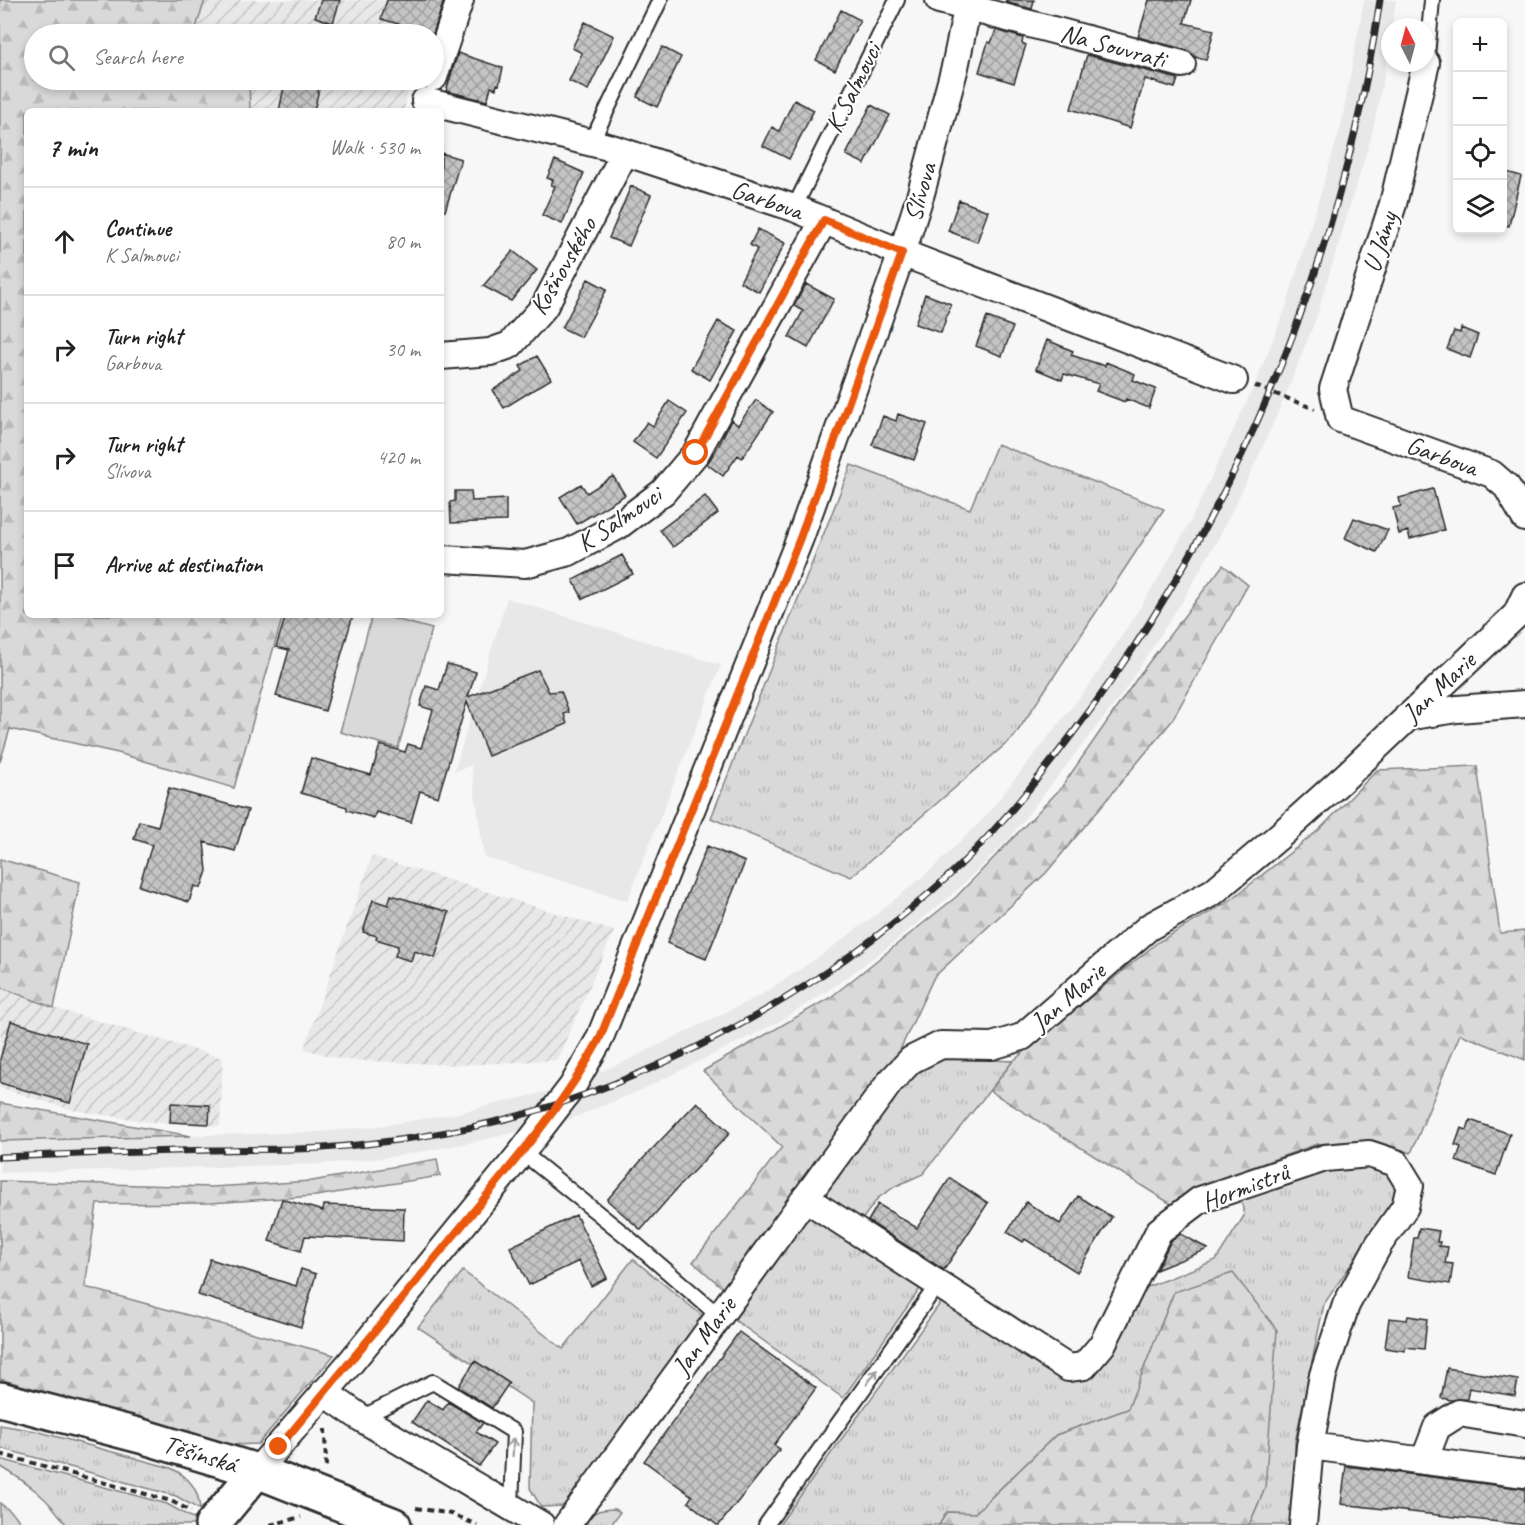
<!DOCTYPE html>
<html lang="en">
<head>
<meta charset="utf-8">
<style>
	:root { --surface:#fff; --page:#f2f2f2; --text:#222; --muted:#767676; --line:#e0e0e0 }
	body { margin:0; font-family:Caveat,sans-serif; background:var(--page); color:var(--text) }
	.controls { position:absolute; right:18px; top:18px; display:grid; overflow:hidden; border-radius:9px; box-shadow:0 3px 9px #0003 }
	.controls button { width:54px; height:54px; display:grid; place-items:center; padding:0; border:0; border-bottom:2px solid var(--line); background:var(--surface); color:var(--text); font:30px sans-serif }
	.compass { position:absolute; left:1381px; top:18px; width:54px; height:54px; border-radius:50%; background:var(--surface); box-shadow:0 3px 9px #0003; rotate:354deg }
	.stop { position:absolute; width:18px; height:18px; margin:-14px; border:4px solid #ea580c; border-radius:50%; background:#fff }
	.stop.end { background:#ea580c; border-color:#fff; box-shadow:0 2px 6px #0008 }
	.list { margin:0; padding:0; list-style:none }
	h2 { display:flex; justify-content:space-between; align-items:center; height:78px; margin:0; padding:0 24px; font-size:26px }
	h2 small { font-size:20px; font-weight:400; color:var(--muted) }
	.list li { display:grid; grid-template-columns:39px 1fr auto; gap:18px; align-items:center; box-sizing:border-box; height:108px; padding:0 24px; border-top:2px solid var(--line) }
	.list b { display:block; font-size:22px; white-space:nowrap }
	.list p { margin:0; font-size:20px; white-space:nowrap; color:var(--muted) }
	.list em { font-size:20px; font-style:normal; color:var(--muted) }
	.icon { flex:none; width:33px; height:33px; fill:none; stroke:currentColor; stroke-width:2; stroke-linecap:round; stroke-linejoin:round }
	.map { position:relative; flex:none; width:1525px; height:1525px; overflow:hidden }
	.search { position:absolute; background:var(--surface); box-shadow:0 3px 9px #0003; left:24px; top:24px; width:420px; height:66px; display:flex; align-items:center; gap:15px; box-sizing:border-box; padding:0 21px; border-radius:33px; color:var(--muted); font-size:22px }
	.panel { position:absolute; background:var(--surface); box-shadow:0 3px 9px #0003; left:24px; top:108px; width:420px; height:510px; border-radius:9px }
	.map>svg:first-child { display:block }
	.built { fill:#e8e8e8 }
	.industrial { fill:url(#industrial-furrows) }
	.grass { fill:url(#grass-tufts); stroke:#828282; stroke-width:1.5 }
	.forest { fill:url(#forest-firs); stroke:#828282; stroke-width:1.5 }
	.pitch { fill:#d9d9d9; stroke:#828282; stroke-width:1.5 }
	.building { fill:url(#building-cross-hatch); stroke:#2b2b2b; stroke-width:1.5 }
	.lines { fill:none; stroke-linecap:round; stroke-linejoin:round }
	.lane-casing { stroke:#2b2b2b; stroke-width:18 }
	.street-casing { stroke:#2b2b2b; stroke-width:30 }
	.secondary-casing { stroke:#2b2b2b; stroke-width:38 }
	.path { stroke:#2b2b2b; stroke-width:4; stroke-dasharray:6 4.5; stroke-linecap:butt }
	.lane { stroke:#fff; stroke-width:14 }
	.street { stroke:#fff; stroke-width:26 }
	.secondary { stroke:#fff; stroke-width:33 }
	.rail-casing { stroke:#2b2b2b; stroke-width:7 }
	.rail { stroke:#fff; stroke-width:4.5; stroke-dasharray:14; stroke-linecap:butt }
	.oneway { stroke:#a0a0a0 }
	.route { stroke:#ea580c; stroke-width:8 }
	.labels { text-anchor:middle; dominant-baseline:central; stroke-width:4.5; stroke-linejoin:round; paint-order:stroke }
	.street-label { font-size:26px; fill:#2b2b2b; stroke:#fff }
</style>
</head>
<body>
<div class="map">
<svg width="1525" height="1525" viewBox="0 0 1525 1525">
	<defs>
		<pattern id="industrial-furrows" width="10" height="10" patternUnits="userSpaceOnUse" patternTransform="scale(1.5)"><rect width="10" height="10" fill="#e8e8e8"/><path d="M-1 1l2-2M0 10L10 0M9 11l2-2" fill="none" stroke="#c7c7c7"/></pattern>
		<pattern id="grass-tufts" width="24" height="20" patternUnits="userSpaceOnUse" patternTransform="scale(1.5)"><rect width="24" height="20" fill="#d9d9d9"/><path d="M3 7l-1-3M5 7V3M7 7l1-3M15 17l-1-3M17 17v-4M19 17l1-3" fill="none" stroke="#bababa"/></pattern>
		<pattern id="forest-firs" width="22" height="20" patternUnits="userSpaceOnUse" patternTransform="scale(1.5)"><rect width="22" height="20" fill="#d9d9d9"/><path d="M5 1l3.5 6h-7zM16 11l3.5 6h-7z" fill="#bababa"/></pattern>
		<pattern id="building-cross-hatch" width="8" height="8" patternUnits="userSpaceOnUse" patternTransform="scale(1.5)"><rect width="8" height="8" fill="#c4c4c4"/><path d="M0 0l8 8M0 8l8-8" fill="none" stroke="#9f9f9f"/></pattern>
	</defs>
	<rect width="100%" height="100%" fill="#f7f7f7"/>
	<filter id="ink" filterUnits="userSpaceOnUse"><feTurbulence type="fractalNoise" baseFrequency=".0167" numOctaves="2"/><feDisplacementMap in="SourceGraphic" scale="12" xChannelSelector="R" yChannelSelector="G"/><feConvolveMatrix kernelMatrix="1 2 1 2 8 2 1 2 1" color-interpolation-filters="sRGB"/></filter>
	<g filter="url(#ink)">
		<path class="built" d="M 1364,0 L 1396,0 L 1392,27 L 1390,27 L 1389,52 L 1372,134 L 1316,318 L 1285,397 L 1253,468 L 1219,537 L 1183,600 L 1120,697 L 1008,840 L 954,893 L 893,943 L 835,986 L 777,1023 L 641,1090 L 568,1120 L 464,1144 L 392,1157 L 322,1164 L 0,1173 L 0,1141 L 320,1132 L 387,1125 L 458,1113 L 558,1089 L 628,1060 L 761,995 L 816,959 L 873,917 L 932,869 L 984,818 L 1094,679 L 1155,584 L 1190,522 L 1255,384 L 1286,307 L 1341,126 Z
			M 507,598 L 721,665 L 627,901 L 484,857 L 471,765 L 454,772 Z"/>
		<path class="industrial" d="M 205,0 L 450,0 L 434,53 L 434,34 L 194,34 Z
			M 249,80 L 424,80 L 422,86 L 409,85 L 404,111 L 250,111 Z
			M 372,856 L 614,931 L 557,1060 L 458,1065 L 344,1060 L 304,1049 Z
			M 0,987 L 54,1008 L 223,1058 L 220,1126 L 150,1122 L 72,1110 L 0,1088 Z"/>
		<path class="grass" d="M 997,444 L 1164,509 L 1014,737 L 851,877 L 711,818 L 851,465 L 970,509 Z
			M 948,1058 L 1013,1061 L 923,1174 L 896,1186 L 878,1198 L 858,1225 L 820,1195 L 899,1087 L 922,1065 Z
			M 1336,1165 L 1367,1166 L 1387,1171 L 1397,1184 L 1393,1202 L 1324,1304 L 1295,1442 L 1293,1525 L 1249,1525 L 1265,1488 L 1174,1292 L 1128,1409 L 1056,1435 L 975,1513 L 947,1512 L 939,1525 L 779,1525 L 944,1298 L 1068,1377 L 1142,1289 L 1216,1260 L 1244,1216 L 1241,1196 Z
			M 810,1213 L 922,1286 L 843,1398 L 732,1318 Z
			M 633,1259 L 705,1318 L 564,1506 L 541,1507 L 530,1488 L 532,1403 L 418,1327 L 463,1271 L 563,1349 Z
			M 0,1425 L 36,1431 L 171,1468 C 189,1477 199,1489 200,1510 L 176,1496 L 0,1448 Z
			M 0,1459 L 167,1504 L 196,1520 L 194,1525 L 66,1525 C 50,1499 26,1482 0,1466 Z
			M 0,1503 L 15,1515 L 22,1525 L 0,1525 Z
			M 615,1509 L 620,1512 L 611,1525 L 586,1525 C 590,1511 601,1509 615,1509 Z"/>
		<path class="forest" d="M 0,0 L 205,0 L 194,34 L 34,34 L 34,80 L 249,80 L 250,111 L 27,111 L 27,615 L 283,615 L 234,788 L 118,753 L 10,729 L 0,762 Z
			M 1223,565 L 1248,585 L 1171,722 L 1046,873 L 934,977 L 899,1052 L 724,1289 L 693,1262 L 782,1147 L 703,1071 L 831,997 L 956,897 L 1061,788 L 1140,674 Z
			M 1477,766 L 1500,933 L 1525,931 L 1525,1060 L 1460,1034 L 1411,1153 L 1372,1140 L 1317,1144 L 1191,1189 L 1171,1204 L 990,1091 L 1013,1061 L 1158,942 L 1228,902 L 1320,829 L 1377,770 Z
			M 0,859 L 80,882 L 54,1008 L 0,987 Z
			M 0,1103 L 191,1136 L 0,1141 Z
			M 437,1159 L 440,1176 L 316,1196 L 210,1203 L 97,1204 L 85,1287 L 334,1355 L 258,1444 L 231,1445 L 0,1379 L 0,1181 L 212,1187 L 312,1181 Z
			M 1233,1273 L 1277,1330 L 1265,1488 L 1249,1525 L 939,1525 L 947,1512 L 975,1513 L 1056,1435 L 1128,1409 L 1174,1292 Z"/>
		<path class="pitch" d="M 372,615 L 380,615 L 432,629 L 398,748 L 340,732 Z"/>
		<path class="building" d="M 321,0 L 340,0 L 333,23 L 315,17 Z
			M 387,0 L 444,0 L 433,34 L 381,19 Z
			M 1006,0 L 1034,0 L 1032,9 L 1005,2 Z
			M 1149,0 L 1191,0 L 1184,23 L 1214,30 L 1206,60 L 1195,57 L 1186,50 L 1138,37 Z
			M 841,10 L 860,20 L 835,70 L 816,60 Z
			M 585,22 L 614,36 L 588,90 L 569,81 L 582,53 L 572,48 Z
			M 996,30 L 1023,38 L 1022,43 L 1026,45 L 1014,83 L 979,72 L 988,42 L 991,43 Z
			M 662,47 L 681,57 L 657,107 L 637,97 Z
			M 458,53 L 503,68 L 499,85 L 497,84 L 496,89 L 491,87 L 487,101 L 446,91 Z
			M 1087,55 L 1178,79 L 1175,88 L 1145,79 L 1130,128 L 1071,109 Z
			M 285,82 L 319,89 L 314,111 L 279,111 Z
			M 794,100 L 814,110 L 789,159 L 763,146 L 772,127 L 779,131 Z
			M 871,105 L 890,115 L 865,164 L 846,155 Z
			M 441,153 L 461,159 L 445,211 L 441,210 Z
			M 555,160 L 584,173 L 562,224 L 542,215 L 555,186 L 551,185 L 553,180 L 547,178 Z
			M 1503,171 L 1521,176 L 1509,226 L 1503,225 Z
			M 631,186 L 651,195 L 629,246 L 609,238 Z
			M 959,200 L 988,211 L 977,242 L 948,231 Z
			M 758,229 L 785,243 L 759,292 L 740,282 L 757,249 L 750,245 Z
			M 513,251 L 537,270 L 511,301 L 483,286 Z
			M 588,279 L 607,289 L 581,337 L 562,328 Z
			M 806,284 L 834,299 L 808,348 L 789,337 L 803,311 L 794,306 Z
			M 925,294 L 951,304 L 941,333 L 915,324 Z
			M 987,317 L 1013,327 L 1002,356 L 976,346 Z
			M 718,321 L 737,331 L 710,380 L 691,369 Z
			M 1461,328 L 1478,335 L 1470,358 L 1447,349 L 1454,331 L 1460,333 Z
			M 1047,340 L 1073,351 L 1071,355 L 1105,366 L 1106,362 L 1135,374 L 1133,380 L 1156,389 L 1149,408 L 1126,399 L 1125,402 L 1096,391 L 1099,384 L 1064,374 L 1062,380 L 1036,369 Z
			M 537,356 L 551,379 L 504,408 L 493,390 L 523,371 L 520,366 Z
			M 756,400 L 773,412 L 742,458 L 738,455 L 723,476 L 707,464 L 718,447 L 731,420 L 738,425 Z
			M 669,401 L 687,413 L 656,458 L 633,442 L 647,422 L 653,426 Z
			M 898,414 L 927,424 L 914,460 L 872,445 L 883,416 L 896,421 Z
			M 613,476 L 625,495 L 577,524 L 560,497 L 581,484 L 587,493 Z
			M 1433,489 L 1444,530 L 1410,539 L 1408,531 L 1399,534 L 1393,508 L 1401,506 L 1399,498 Z
			M 455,491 L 471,491 L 472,501 L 506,499 L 506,521 L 451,523 L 450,502 L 455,501 Z
			M 705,496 L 718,513 L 673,547 L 660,530 Z
			M 1354,518 L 1388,530 L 1377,552 L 1345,538 Z
			M 622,555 L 633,574 L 583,599 L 573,580 Z
			M 286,615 L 353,615 L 325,711 L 276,696 L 289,650 L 276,647 Z
			M 447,664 L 476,672 L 468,697 L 538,670 L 549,692 L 561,691 L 569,712 L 564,714 L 567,724 L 488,756 L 467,702 L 438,797 L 420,791 L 411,822 L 376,812 L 374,818 L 347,810 L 347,807 L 301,793 L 311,758 L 371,775 L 380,745 L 405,752 L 408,744 L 421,748 L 433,710 L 420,706 L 426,686 L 439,690 Z
			M 169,788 L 248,810 L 235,851 L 204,842 L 207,871 L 201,888 L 194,886 L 189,902 L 139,886 L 152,845 L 134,839 L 139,821 L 158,826 Z
			M 707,846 L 745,862 L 706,959 L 667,943 Z
			M 391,895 L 449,912 L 435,958 L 414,951 L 411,961 L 395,956 L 398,946 L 376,939 L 377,936 L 363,932 L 373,900 L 388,905 Z
			M 11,1021 L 87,1044 L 70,1103 L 0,1083 L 0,1059 Z
			M 697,1102 L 730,1133 L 680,1185 L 641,1230 L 607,1200 L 639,1163 Z
			M 171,1103 L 210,1105 L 209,1124 L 170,1122 Z
			M 1470,1120 L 1510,1134 L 1496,1175 L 1456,1161 L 1461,1147 L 1455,1145 L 1461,1128 L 1467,1130 Z
			M 950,1178 L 988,1203 L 944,1270 L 868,1221 L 878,1204 L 917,1228 Z
			M 1078,1196 L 1112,1217 L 1077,1272 L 1025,1239 L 1023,1242 L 1007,1232 L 1026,1202 L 1060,1224 Z
			M 282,1199 L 323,1211 L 324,1205 L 404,1208 L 403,1241 L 305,1236 L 301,1251 L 269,1241 Z
			M 576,1215 L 607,1278 L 591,1286 L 579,1261 L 529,1285 L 510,1247 Z
			M 1419,1228 L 1439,1231 L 1437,1242 L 1440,1242 L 1439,1246 L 1448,1247 L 1445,1263 L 1453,1264 L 1450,1284 L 1408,1277 L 1414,1238 L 1417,1238 Z
			M 1181,1234 L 1208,1249 L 1156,1270 L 1171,1241 Z
			M 210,1259 L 296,1286 L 301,1269 L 316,1274 L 301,1327 L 198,1295 Z
			M 1408,1316 L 1427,1319 L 1424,1349 L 1405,1347 L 1405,1351 L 1385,1348 L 1389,1318 L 1407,1320 Z
			M 739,1332 L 816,1388 L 774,1445 L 780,1449 L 719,1525 L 717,1525 L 688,1502 L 692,1496 L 644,1461 Z
			M 475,1361 L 509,1383 L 492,1408 L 458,1387 Z
			M 1447,1368 L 1518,1380 L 1515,1396 L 1469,1388 L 1467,1399 L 1451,1400 L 1441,1398 Z
			M 427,1400 L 443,1410 L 448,1402 L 483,1423 L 476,1432 L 495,1444 L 479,1466 L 412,1422 Z
			M 1346,1466 L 1525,1489 L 1525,1525 L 1341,1504 Z"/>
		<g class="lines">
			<defs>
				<path id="lane" d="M 1427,57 L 1432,0
					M 591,143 L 660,0
					M 794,208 L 897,0
					M 522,1152 L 625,1235 L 719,1316
					M 361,1418 L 433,1382 L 514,1432 L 511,1506
					M 766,1525 L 938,1284"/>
				<path id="street" d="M 939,0 L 1182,64
					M 1426,63 L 1393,204 L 1333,389 L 1340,419 L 1492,474 L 1507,487 L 1525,518
					M 434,77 L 460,0
					M 425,101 L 612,148 L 794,208 L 902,253 L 1234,380
					M 441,356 L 490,352 L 510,345 L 544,307 L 625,152
					M 443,559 L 525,564 L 569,552 L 618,526 L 663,492 L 696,453 L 824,220
					M 1407,717 L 1457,709 L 1525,704
					M 805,1198 L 1068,1368 L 1084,1366 L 1102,1345 L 1159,1231 L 1200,1200 L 1325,1158 L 1369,1154 L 1396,1163 L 1410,1186 L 1405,1207 L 1379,1244 L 1346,1305 L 1323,1375 L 1310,1446 L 1303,1525
					M 324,1392 L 361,1418 L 541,1525
					M 1310,1446 L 1525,1474
					M 1424,1461 L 1437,1427 L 1459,1413 L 1525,1424
					M 257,1471 L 351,1362 L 522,1152 L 572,1087 L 599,1040 L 800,538 L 902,253 L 921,193 L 955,67 L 969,0
					M 567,1525 L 890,1082 L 911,1060 L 941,1045 L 992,1046 L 1022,1037 L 1149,927 L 1213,892 L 1277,838 L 1347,775 L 1516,615 L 1525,596"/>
				<path id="secondary" d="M 0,1399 L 141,1436 L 257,1471 L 394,1525
					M 212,1525 L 257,1471"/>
			</defs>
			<use href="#lane" class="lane-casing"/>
			<use href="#street" class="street-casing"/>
			<use href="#secondary" class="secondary-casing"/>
			<path class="path" d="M 1255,386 L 1315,409
				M 325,1429 L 326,1470
				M 0,1454 L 171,1501 L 191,1511
				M 416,1508 L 451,1514 L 477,1525
				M 270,1525 L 301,1517"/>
			<use href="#lane" class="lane"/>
			<use href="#street" class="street"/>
			<use href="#secondary" class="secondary"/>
			<defs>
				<path id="rail" d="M 0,1157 C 71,1154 141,1152 212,1150 C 249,1149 286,1150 323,1148 C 403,1142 485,1128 561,1103 C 701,1056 833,980 943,881 C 991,838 1031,788 1070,737 C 1233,524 1341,266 1380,0"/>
			</defs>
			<use href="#rail" class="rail-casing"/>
			<use href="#rail" class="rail"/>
		</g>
		<defs><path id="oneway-shaft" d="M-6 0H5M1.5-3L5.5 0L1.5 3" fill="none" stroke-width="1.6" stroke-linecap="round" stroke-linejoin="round" transform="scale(1.5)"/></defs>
		<g class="oneway">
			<use href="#oneway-shaft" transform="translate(872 1377) rotate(-54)"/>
			<use href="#oneway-shaft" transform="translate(513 1447) rotate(-88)"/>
		</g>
	</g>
	<g class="lines" filter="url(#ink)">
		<path class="route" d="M 279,1447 C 344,1369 409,1291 473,1212 C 518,1157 565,1103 599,1040 L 800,538 L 902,253 L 824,220 L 696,453"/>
	</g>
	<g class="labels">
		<g class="street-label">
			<text transform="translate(1113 46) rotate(15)">Na Souvrati</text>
			<text transform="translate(853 88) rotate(-64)">K Salmovci</text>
			<text transform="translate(920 192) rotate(-74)">Slívova</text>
			<text transform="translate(767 200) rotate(19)">Garbova</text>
			<text transform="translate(1380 242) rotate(-72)">U Jámy</text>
			<text transform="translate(563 266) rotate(-60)">Košňovského</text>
			<text transform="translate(1442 456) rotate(20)">Garbova</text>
			<text transform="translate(619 519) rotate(-34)">K Salmovci</text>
			<text transform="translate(1439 687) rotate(-43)">Jan Marie</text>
			<text transform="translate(1068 997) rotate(-41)">Jan Marie</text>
			<text transform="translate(1245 1187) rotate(-21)">Hormistrů</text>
			<text transform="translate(704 1336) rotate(-54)">Jan Marie</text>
			<text transform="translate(200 1454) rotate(17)">Těšínská</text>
		</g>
	</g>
</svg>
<div class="controls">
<button>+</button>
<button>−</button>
<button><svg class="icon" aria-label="locate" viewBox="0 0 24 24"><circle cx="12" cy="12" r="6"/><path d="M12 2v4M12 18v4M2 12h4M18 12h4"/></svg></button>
<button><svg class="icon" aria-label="layers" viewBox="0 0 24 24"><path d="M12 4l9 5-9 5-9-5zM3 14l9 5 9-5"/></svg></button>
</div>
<svg class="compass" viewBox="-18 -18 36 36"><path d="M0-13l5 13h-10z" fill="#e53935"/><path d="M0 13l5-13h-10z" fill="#767676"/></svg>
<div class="stop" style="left:696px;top:453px"></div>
<div class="stop end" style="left:279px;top:1447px"></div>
<div class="search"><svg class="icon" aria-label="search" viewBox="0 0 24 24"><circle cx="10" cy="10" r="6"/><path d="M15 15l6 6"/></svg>Search here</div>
<section class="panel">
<h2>7 min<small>Walk · 530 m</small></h2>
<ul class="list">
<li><svg class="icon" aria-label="ahead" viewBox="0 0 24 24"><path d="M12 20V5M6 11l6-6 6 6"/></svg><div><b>Continue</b><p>K Salmovci</p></div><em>80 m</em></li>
<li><svg class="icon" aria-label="right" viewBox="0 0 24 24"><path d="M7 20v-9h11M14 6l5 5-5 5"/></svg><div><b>Turn right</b><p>Garbova</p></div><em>30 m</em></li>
<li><svg class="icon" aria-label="right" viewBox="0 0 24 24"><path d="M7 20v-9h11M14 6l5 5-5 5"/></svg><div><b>Turn right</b><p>Slívova</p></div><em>420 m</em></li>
<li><svg class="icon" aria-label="arrive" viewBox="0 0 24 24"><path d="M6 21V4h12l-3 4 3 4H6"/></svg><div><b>Arrive at destination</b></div></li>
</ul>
</section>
</div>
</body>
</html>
